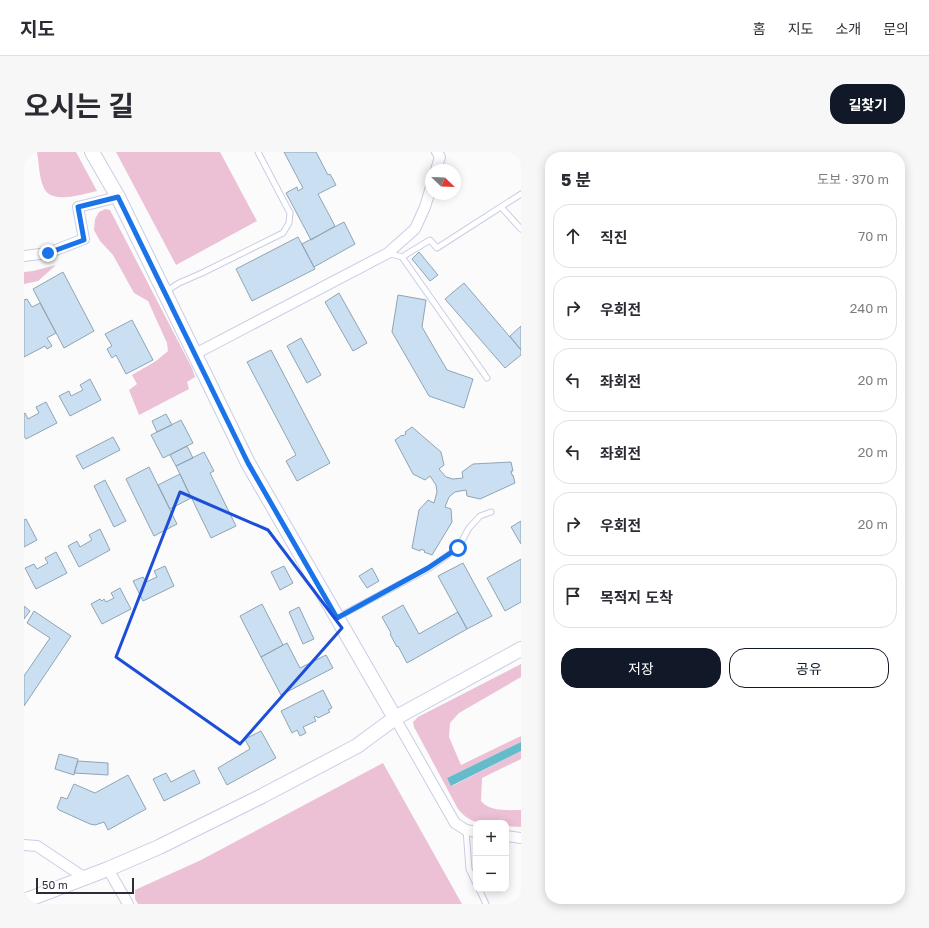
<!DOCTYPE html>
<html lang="ko">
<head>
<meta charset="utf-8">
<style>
	:root { --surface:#fff; --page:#f7f7f7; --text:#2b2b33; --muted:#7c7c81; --line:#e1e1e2; --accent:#111827 }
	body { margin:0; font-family:"Golos Text","Noto Sans KR",sans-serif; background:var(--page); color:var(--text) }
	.controls { position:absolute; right:12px; bottom:12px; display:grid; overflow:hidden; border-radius:8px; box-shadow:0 2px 10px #0003 }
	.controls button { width:36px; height:36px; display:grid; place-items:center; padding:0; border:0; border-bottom:1px solid var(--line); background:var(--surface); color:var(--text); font:20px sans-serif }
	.compass { position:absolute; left:401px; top:12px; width:36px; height:36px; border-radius:50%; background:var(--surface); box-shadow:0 2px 10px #0003; rotate:113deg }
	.scale { position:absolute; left:12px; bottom:10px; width:98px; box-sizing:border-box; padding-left:4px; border:2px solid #2b2c36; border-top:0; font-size:11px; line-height:14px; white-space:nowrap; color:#2b2c36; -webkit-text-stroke:3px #fff; paint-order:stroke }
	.stop { position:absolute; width:12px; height:12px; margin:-9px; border:3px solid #1a73e8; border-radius:50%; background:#fff }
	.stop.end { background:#1a73e8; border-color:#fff; box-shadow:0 1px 4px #0008 }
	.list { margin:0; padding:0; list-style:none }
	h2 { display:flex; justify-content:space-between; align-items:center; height:52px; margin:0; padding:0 16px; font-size:17px }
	h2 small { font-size:13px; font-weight:400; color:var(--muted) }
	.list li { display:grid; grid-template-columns:26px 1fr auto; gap:12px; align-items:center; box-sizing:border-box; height:64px; margin:0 8px 8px; padding:0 8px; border:1px solid var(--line); border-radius:16px }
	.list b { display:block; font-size:15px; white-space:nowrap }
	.list em { font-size:13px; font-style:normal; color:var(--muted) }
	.actions { display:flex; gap:8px; padding:12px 16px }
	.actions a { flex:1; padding:9px 0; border:1px solid var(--accent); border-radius:16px; text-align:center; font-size:14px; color:var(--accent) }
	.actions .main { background:var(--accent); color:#fff }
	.icon { flex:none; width:22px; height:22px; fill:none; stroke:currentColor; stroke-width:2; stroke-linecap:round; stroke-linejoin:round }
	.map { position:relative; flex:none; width:497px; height:752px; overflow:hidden; border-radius:16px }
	header { display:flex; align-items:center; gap:24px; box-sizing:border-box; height:56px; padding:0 20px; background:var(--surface); border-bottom:1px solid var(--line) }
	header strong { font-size:19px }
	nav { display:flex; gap:22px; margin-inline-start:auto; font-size:14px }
	.intro { display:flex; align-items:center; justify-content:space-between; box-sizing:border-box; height:96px; padding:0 24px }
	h1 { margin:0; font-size:28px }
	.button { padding:10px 18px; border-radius:16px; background:var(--accent); color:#fff; font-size:14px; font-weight:700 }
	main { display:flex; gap:24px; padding:0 24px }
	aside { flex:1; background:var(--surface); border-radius:16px; box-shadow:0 2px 10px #0003 }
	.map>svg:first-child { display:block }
	.green { fill:#ecc0d5 }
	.water { fill:#64bcca }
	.building { fill:#cadff2; stroke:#8fa4b5 }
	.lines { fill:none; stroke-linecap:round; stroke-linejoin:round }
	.lane-casing { stroke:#c9cde6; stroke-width:7 }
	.street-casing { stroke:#c9cde6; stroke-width:12 }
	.secondary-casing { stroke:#c9cde6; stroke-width:16 }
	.lane { stroke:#fff; stroke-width:5 }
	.street { stroke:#fff; stroke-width:10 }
	.secondary { stroke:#fff; stroke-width:14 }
	.route { stroke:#1a73e8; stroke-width:5 }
	.marked { fill:none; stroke:#1d4ed8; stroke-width:3; stroke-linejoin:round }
</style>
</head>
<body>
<header>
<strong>지도</strong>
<nav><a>홈</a><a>지도</a><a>소개</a><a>문의</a></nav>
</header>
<div class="intro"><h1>오시는 길</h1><a class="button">길찾기</a></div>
<main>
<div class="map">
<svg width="497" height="752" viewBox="0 0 497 752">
	<rect width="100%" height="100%" fill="#fbfbfb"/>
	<path class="green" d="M 13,0 L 52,0 L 73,39 C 58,42 26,54 19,34 C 15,24 15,11 13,0 Z
		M 92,0 L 196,0 L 233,69 L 152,113 Z
		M 81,57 L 86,58 L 168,216 L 171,225 L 163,230 L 165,237 L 115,263 L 105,238 L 113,232 L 108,223 L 132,209 L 144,199 L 143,191 L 124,149 L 110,141 L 89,103 L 76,89 L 70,78 L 71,67 L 75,60 Z
		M 32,113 L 14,129 L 0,132 L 0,120 L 9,119 Z
		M 497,512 L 497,525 L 435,561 L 426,571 L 425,585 L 437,613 L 497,584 L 497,590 L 423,626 L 428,634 L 497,599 L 497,607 L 458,626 L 457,649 C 466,660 484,658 497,658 L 497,675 L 482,674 L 482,671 C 461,671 449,675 434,657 L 390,575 L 389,570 L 394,565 Z
		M 359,611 L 438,752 L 114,752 L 111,747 L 111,738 L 177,708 Z"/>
	<path class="water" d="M 497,590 L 497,599 L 427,634 L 423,626 Z"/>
	<path class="building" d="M 260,0 L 292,0 L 304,23 L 306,22 L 312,33 L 294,42 L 311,74 L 287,88 L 262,41 L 273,35 L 274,39 L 279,36 Z
		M 320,70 L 331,92 L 290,115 L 278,92 Z
		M 274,85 L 291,117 L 228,149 L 212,117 Z
		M 395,100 L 414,123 L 406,129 L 388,107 Z
		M 39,120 L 70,179 L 40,196 L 9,137 Z
		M 440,131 L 497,198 L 497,203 L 481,216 L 421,147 Z
		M 315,141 L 343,191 L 329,199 L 301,150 Z
		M 374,143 L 402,148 L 398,175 L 423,218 L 449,227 L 440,256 L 405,244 L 368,180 Z
		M 3,147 L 8,155 L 16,151 L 32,181 L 23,186 L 28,194 L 23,197 L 21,194 L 0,205 L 0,148 Z
		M 108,168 L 129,208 L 102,222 L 92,203 L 88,206 L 83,197 L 88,194 L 81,182 Z
		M 497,174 L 497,198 L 486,184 Z
		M 277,186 L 297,223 L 283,231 L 263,194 Z
		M 247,198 L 306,311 L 273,329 L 262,309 L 272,303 L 223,210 Z
		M 66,227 L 77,248 L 46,264 L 35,244 L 45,239 L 47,244 L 59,238 L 56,233 Z
		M 22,250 L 33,271 L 2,287 L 0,284 L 0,262 L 1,261 L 4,267 L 15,261 L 12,255 Z
		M 142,262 L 148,273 L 133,280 L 128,269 Z
		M 157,268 L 169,291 L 139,306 L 127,283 Z
		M 388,275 L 417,300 L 420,313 L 415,317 L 422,325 L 429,327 L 439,326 L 438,320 L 449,312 L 487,310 L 489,319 L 487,319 L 488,323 L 489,323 L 491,331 L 456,347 L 443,344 L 442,338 L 431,340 L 425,345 L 421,355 L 427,357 L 428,370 L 408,403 L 400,400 L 401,399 L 397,397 L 396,399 L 388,396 L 395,358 L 404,348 L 410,351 L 413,340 L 412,333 L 406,324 L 401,328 L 389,322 L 371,288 L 378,283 L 379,284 L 382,282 L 381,280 Z
		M 89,285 L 96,298 L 59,317 L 52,304 Z
		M 163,294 L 169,306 L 152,314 L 146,303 Z
		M 180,300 L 190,319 L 186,321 L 212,374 L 187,386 L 152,314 Z
		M 125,315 L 153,372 L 130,384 L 102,327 Z
		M 156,322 L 167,346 L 146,357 L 134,333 Z
		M 81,328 L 102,369 L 90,375 L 70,334 Z
		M 2,367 L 13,388 L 0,395 L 0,368 Z
		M 497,369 L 497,392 L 487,375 Z
		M 76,377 L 86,398 L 55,415 L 44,394 L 53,389 L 56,395 L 68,388 L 65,383 Z
		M 32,400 L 43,421 L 12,437 L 1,416 L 10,412 L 13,417 L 24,411 L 21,406 Z
		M 497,407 L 497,450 L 481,459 L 463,426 Z
		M 439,411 L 468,464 L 443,477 L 414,424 Z
		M 141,414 L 150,434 L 119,449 L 109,429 L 119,425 L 122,430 L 133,425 L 130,419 Z
		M 260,414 L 269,431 L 256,438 L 247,420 Z
		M 348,416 L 355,429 L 343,436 L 335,424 Z
		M 96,436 L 107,457 L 78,472 L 67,452 L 76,447 L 78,449 L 80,447 L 82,450 L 90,446 L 87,441 Z
		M 238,452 L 259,493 L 237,505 L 216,464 Z
		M 379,453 L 395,482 L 434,460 L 443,477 L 383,511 L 374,494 L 373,495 L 366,482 L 367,481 L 358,465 Z
		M 0,454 L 6,459 L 0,467 Z
		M 275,455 L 290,487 L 279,492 L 265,460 Z
		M 10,459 L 47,484 L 0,554 L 0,524 L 26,486 L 3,471 Z
		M 263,491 L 276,516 L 302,503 L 309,516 L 257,543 L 237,505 Z
		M 299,538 L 308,556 L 304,558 L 306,560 L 294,566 L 292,564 L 290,565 L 292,569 L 279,575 L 282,581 L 276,584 L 273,578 L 268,581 L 257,559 Z
		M 237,579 L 252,606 L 203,633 L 194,616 L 226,597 L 221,587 Z
		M 35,602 L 54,607 L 50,623 L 31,617 Z
		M 54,609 L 84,611 L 84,623 L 50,621 Z
		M 170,618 L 176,631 L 140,649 L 129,627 L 142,621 L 147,630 Z
		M 104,623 L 122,657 L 84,678 L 80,670 L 71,673 L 66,672 L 35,658 L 33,656 L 37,645 L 43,647 L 50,632 L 71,641 Z"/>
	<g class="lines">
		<defs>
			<path id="lane" d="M 477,55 L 497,77
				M 364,101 L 378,105 L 406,88 L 413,96 L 497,42
				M 378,105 L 463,226
				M 141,140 L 155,131 L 178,121 L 259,81 L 265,71 L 266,61 L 234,0
				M 314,465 L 404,417 L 434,396 L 445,376 L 456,364 L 467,360
				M 442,678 L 445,717 L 452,732
				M 455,737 L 462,752"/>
			<path id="street" d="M 412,18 L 416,5 L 413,0
				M 0,104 L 24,101 L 60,87 L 54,55 L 94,45
				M 171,202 L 364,101 L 391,77 L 401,55 L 407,35
				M 371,566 L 431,671 L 442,678 L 452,680
				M 482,684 L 497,686
				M 0,693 L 13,694 L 61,726
				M 84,717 L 104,752"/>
			<path id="secondary" d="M 68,0 L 94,45 L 224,311 L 371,566
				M 0,749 L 84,717 L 135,695 L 238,644 L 333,594 L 371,566 L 497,497"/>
		</defs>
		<use href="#lane" class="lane-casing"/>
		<use href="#street" class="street-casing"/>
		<use href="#secondary" class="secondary-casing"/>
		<use href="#lane" class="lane"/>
		<use href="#street" class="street"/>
		<use href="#secondary" class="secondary"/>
	</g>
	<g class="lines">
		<path class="route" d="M 24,101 L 60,88 L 54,55 L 94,45 L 224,311 L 313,466 L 404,416 L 434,396"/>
	</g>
	<path class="marked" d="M 156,340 L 244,378 L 318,476 L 216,592 L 92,505 Z"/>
</svg>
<div class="controls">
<button>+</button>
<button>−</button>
</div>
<svg class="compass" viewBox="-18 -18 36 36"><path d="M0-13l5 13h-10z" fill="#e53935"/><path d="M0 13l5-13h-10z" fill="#7c7c81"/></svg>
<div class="scale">50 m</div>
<div class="stop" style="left:434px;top:396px"></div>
<div class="stop end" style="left:24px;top:101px"></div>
</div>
<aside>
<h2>5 분<small>도보 · 370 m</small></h2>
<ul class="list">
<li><svg class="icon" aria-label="ahead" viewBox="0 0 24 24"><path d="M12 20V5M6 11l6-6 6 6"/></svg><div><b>직진</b></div><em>70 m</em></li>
<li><svg class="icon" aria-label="right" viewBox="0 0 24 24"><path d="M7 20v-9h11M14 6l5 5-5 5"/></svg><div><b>우회전</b></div><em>240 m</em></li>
<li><svg class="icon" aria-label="left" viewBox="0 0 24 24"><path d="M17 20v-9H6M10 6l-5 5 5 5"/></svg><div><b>좌회전</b></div><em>20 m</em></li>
<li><svg class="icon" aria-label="left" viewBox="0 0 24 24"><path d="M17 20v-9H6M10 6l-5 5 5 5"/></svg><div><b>좌회전</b></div><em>20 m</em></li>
<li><svg class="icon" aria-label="right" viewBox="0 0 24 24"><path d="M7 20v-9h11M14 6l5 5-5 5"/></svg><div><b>우회전</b></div><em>20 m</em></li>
<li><svg class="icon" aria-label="arrive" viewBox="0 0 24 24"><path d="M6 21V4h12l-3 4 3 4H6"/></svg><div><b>목적지 도착</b></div></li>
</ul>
<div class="actions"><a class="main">저장</a><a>공유</a></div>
</aside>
</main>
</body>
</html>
